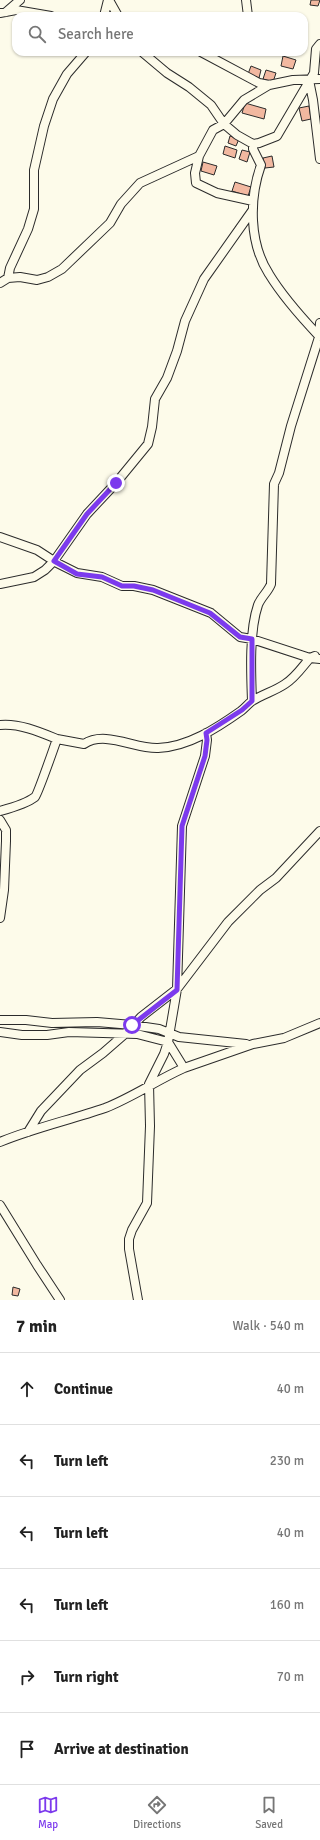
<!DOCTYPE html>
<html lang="en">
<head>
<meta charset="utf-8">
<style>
	:root { --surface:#fff; --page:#f6f6f6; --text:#222; --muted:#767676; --line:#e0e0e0; --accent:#7c3aed }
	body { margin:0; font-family:Signika,sans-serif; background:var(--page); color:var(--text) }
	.stop { position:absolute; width:12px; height:12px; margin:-9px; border:3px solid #7c3aed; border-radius:50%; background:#fff }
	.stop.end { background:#7c3aed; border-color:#fff; box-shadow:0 1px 4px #0008 }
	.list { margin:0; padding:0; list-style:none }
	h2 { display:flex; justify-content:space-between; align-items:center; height:52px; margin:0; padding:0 16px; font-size:17px }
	h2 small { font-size:13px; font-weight:400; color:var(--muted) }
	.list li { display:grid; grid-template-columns:26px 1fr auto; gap:12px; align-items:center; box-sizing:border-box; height:72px; padding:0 16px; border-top:1px solid var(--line) }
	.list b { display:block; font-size:15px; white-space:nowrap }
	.list em { font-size:13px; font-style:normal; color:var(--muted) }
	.icon { flex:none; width:22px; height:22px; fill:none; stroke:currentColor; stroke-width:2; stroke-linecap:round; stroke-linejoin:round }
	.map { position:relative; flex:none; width:320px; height:1300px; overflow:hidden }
	.search { position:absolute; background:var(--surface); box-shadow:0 1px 3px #0004; left:12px; right:12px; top:12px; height:44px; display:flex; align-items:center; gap:10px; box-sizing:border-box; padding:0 14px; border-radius:12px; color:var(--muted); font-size:15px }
	.sheet { height:484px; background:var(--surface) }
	nav { display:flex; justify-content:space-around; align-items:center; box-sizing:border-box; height:56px; border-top:1px solid var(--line); background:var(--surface); font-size:11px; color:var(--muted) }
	nav a { display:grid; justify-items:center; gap:2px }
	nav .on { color:var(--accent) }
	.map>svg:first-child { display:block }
	.building { fill:#f2b8a0; stroke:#2b2b2b }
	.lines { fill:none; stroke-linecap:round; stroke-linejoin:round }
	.minor-casing { stroke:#2b2b2b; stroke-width:10 }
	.minor { stroke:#fdfbea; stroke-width:8 }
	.route { stroke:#7c3aed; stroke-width:5 }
</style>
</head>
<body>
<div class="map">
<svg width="320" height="1300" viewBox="0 0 320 1300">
	<rect width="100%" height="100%" fill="#fdfbea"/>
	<path class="building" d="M 311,0 L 320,0 L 318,6 L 310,5 Z
		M 283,56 L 296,60 L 293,69 L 281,66 Z
		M 251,66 L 261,70 L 259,78 L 248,74 Z
		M 266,70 L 276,73 L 273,82 L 263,79 Z
		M 245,103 L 266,109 L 264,119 L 242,113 Z
		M 309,106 L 311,119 L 302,121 L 299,108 Z
		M 230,136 L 239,139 L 236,146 L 228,143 Z
		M 225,146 L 237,150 L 235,158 L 223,154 Z
		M 242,150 L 250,152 L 247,162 L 239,159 Z
		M 272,156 L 274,167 L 265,168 L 263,158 Z
		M 203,162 L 217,166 L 214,175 L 201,171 Z
		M 235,182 L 251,187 L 248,196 L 232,191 Z
		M 13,1287 L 20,1289 L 18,1296 L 12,1295 Z"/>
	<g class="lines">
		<defs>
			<path id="minor" d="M 109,0 L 118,16
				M 246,0 L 248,16
				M 6,12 L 20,0
				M 0,13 L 16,10 L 51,16
				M 104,16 L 108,0
				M 142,52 L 167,73 L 189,87 L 211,105 L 224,124 L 244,100 L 269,85
				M 201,52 L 259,83 L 269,85 L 293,80 L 320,79
				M 309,80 L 313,100 L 320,159
				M 253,144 L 253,149 L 261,165 C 249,199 249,243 269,274 C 283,297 301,317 319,336
				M 253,201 L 217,193 L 196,183 L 195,173 L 199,156 L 213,130 L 224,124 L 237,135 L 253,144 L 259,143 L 277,136 L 314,73 L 316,49 L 320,44
				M 8,278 L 10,268 L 28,229 L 34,209 L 34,170 L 44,126 L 53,99 L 67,74 L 86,52
				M 0,283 L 8,278 L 20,277 L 37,280 L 48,277 L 62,269 L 110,223 L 121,204 L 140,183 L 199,156
				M 319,336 L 320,323
				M 0,537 L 37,550 L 57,563 L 77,573 L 102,577 L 122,586 L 134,586 L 153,590 L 211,613 L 240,637 L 252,639 L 310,658 L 320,659
				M 0,584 L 34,577 L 45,570 L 54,561 L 87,514 L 116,483 L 148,444 L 152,427 L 155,399 L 167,378 L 177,351 L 185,321 L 204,279 L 252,211
				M 252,701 C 251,674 249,631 258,605 C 261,597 268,592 271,584 L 274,484 L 279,473 L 291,426 L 320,334
				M 0,725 C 19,723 40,732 57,739 C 54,747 38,794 35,797 C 26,804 11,808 0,811
				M 57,739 L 84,744 C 105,730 135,749 158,748 C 188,747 217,728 241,711 C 245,708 248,704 252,701 C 263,694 275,691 285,684 C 295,678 303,666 310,658 L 315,656
				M 0,820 L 6,830 L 6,841 L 4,890 L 0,918
				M 0,1020 L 26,1020 L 52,1023 L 97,1022 L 132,1025 L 159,1029 L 179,1037 L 246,1044
				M 0,1032 L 22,1035 L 47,1035 L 69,1032 L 137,1034 L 168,1042 L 184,1068 L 253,1044 L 284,1038 L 320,1023
				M 28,1132 L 41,1111 L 80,1070 L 103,1053 L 126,1033 L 141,1017 L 177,989 L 228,922 L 260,890 L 276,878 L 320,831
				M 0,1142 C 34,1128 70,1120 105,1108 C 133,1097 157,1080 184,1068
				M 0,1205 L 37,1265 L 60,1300
				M 138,1300 L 129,1249 L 129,1239 L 132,1230 L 147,1203 L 150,1126 L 149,1084 L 164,1054 L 168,1042 L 177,989 L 182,826 L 205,756 L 207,740 L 206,733"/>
		</defs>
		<use href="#minor" class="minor-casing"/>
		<use href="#minor" class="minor"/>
	</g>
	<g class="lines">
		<path class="route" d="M 116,483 L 87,514 L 54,561 L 77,574 L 102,577 L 122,586 L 134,586 L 153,590 L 210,613 L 240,637 L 252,639 L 252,701 L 242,710 L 206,733 L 207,740 L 205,756 L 182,826 L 177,990 L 132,1025"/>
	</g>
</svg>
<div class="stop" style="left:132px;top:1025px"></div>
<div class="stop end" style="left:116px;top:483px"></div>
<div class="search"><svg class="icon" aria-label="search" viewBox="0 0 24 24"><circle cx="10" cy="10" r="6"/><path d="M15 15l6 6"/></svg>Search here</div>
</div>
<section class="sheet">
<h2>7 min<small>Walk · 540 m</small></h2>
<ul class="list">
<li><svg class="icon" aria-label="ahead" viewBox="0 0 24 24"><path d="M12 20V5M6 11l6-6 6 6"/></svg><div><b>Continue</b></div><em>40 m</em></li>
<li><svg class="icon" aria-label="left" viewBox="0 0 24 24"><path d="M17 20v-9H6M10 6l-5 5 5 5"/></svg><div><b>Turn left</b></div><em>230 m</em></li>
<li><svg class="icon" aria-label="left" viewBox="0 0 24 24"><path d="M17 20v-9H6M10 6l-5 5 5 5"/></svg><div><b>Turn left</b></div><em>40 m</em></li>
<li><svg class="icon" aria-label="left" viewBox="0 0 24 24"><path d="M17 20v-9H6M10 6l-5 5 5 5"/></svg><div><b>Turn left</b></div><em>160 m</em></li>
<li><svg class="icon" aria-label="right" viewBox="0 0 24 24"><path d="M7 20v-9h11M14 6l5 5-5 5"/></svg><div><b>Turn right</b></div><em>70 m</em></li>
<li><svg class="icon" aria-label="arrive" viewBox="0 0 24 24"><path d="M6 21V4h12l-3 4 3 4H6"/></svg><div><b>Arrive at destination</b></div></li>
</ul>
</section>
<nav>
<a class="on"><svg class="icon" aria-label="map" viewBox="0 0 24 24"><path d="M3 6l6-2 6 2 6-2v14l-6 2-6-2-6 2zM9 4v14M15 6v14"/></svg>Map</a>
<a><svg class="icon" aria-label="directions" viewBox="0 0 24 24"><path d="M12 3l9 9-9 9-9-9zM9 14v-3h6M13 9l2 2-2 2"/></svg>Directions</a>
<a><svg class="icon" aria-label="saved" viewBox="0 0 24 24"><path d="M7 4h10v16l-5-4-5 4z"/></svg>Saved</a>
</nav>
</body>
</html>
